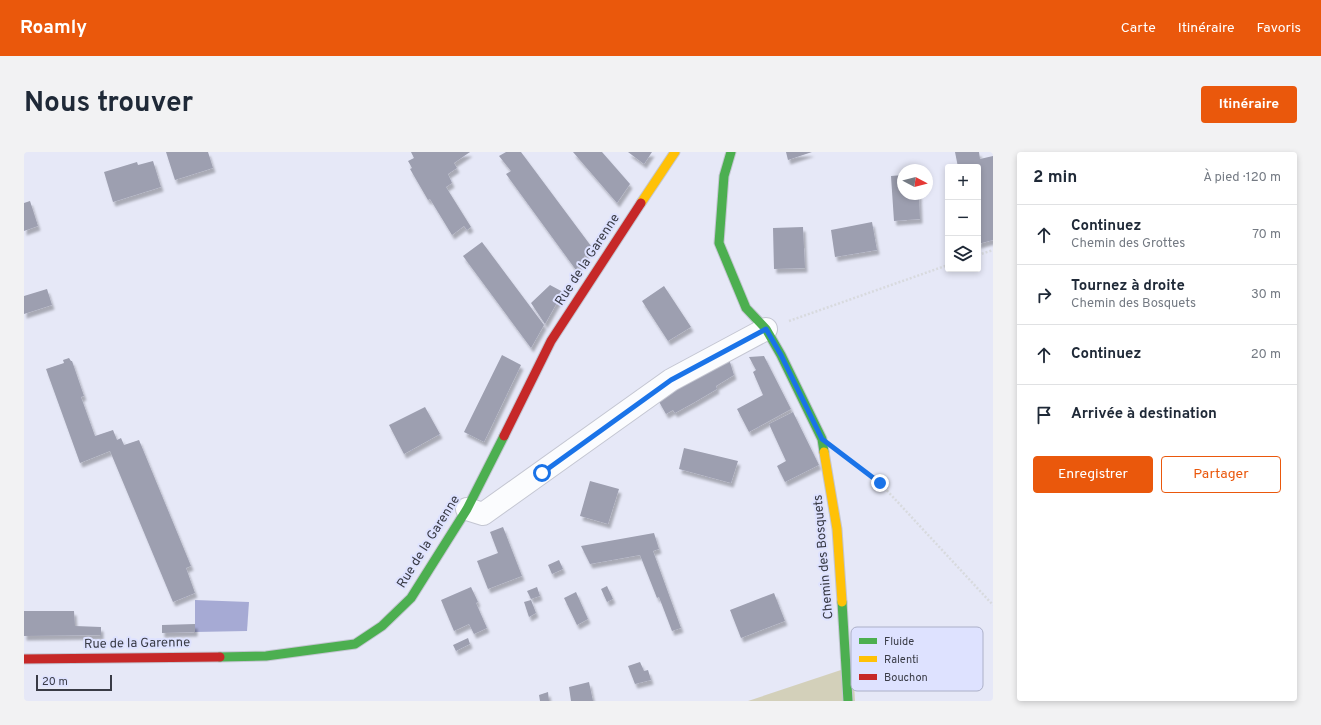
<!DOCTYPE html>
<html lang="fr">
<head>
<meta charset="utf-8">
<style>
	:root { --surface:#fff; --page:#f2f2f3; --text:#1f2937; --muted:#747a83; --line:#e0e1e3; --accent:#ea580c }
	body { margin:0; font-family:Overpass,sans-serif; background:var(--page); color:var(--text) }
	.controls { position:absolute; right:12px; top:12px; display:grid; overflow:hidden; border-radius:4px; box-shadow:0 2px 6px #0003 }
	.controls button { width:36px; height:36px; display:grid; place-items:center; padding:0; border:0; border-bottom:1px solid var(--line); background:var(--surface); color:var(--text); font:20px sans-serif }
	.compass { position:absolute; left:873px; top:12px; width:36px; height:36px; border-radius:50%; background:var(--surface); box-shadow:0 2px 6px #0003; rotate:97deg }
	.scale { position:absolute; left:12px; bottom:10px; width:76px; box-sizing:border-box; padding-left:4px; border:2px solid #393b46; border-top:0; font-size:11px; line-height:14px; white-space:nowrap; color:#393b46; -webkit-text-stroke:3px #dee2ff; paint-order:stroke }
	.stop { position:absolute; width:12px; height:12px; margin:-9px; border:3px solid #1a73e8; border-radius:50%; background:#fff }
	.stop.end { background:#1a73e8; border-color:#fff; box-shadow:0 1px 4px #0008 }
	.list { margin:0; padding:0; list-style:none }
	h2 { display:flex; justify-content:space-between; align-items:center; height:52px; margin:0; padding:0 16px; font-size:17px }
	h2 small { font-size:13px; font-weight:400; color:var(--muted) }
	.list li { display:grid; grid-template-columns:26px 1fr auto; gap:12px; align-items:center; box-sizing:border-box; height:60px; padding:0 16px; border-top:1px solid var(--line) }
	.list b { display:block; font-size:15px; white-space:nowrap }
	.list p { margin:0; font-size:13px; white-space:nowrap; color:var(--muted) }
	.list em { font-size:13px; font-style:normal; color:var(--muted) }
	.actions { display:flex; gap:8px; padding:12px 16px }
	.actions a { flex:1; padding:9px 0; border:1px solid var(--accent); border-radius:4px; text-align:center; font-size:14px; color:var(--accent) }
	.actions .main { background:var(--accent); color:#fff }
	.icon { flex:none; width:22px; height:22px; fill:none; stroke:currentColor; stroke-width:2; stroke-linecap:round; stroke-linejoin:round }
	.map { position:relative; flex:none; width:969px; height:549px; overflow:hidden; border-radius:4px }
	header { display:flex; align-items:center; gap:24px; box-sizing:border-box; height:56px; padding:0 20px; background:var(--accent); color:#fff }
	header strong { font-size:19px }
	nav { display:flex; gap:22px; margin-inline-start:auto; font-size:14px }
	.intro { display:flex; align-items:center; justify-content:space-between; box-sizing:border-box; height:96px; padding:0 24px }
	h1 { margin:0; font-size:28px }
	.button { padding:10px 18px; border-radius:4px; background:var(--accent); color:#fff; font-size:14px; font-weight:700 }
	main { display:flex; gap:24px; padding:0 24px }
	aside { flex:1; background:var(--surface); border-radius:4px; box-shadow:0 2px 6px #0003 }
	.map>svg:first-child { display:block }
	.green { fill:#d3d0ba }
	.water { fill:#a6aad4 }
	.building { fill:#9d9fb0; filter:url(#shadow) }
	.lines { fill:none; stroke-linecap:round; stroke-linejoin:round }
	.street-casing { stroke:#c4c6d2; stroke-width:24 }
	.fast-casing { stroke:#c4c6d2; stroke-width:11 }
	.slow-casing { stroke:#c4c6d2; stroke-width:11 }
	.jam-casing { stroke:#c4c6d2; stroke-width:11 }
	.path { stroke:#d8dade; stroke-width:2.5; stroke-dasharray:2 2; stroke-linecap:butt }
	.street { stroke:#fbfcfe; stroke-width:22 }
	.fast { stroke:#4caf50; stroke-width:9 }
	.slow { stroke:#ffc107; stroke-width:9 }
	.jam { stroke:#c62828; stroke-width:9 }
	.route { stroke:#1a73e8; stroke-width:5 }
	.labels { text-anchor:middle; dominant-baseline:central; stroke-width:4; stroke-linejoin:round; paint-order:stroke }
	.street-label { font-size:13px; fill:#393b46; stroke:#dee2ff }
	.key { fill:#dee2ff; stroke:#acb0c8; stroke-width:1 }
	.key-label { font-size:11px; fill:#393b46 }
</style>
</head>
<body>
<header>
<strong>Roamly</strong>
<nav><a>Carte</a><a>Itinéraire</a><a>Favoris</a></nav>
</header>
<div class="intro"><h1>Nous trouver</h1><a class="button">Itinéraire</a></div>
<main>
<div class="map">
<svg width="969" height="549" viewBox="0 0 969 549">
	<defs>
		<filter id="shadow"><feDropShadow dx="2.5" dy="4.5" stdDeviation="1" flood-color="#0004"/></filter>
	</defs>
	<rect width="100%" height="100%" fill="#e6e8f7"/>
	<path class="green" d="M 829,514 L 831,549 L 724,549 Z"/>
	<path class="water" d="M 171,448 L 225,450 L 223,479 L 171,480 Z"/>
	<path class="building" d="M 142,0 L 184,0 L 189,16 L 151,28 Z
		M 387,0 L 446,0 L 430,11 L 433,16 L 424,22 L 428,31 L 422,35 L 447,75 L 443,78 L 440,74 L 428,83 L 406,47 L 404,48 L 386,17 L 388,16 L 384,9 L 390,6 Z
		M 482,0 L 497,0 L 567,94 L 552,118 L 482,22 L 487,19 L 475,4 Z
		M 549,0 L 578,0 L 606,32 L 593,51 Z
		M 604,0 L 628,0 L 620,12 Z
		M 762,0 L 788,0 L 764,8 Z
		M 931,0 L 955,0 L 956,7 L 969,4 L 969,88 L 954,92 L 954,15 L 934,15 Z
		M 129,9 L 137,35 L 89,50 L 80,20 L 113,10 L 114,13 Z
		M 879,23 L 879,42 L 895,42 L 896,67 L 870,69 L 867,24 Z
		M 6,49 L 14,74 L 0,79 L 0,51 Z
		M 848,70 L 853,98 L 811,105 L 807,78 Z
		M 779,75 L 781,116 L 750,117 L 749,76 Z
		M 458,90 L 520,173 L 507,196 L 439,104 Z
		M 526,133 L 539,140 L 521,172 L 507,151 Z
		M 640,134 L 667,175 L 644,189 L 618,149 Z
		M 23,137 L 28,153 L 0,162 L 0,144 Z
		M 478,203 L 497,213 L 460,290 L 440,280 Z
		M 740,204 L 767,257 L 725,280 L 713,257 L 739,243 L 729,220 L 732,218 L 725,205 Z
		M 45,206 L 47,209 L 48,209 L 60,244 L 57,245 L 71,284 L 89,278 L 93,288 L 97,286 L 100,293 L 115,288 L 167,414 L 162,416 L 171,441 L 149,450 L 86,299 L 56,311 L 22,217 L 40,211 L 39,208 Z
		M 705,207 L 710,223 L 692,234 L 693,237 L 671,250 L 651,261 L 649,258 L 642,262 L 634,248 Z
		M 401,255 L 416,282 L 380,302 L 365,273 Z
		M 769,260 L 795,313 L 761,330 L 753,314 L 762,309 L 745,272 Z
		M 660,296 L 714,309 L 707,331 L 655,317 Z
		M 566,329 L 595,337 L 584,372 L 556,364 Z
		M 479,375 L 498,424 L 464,437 L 453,409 L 474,401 L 466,380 Z
		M 630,381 L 635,397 L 629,399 L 657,476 L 648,479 L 635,445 L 633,446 L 616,403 L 566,412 L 557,394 Z
		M 535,408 L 539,417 L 528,422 L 524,413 Z
		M 583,434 L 589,447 L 583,450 L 577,437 Z
		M 447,435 L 454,450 L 452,451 L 463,476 L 450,482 L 445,472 L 430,479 L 417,448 Z
		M 513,435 L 516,444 L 507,447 L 503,439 Z
		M 552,440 L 564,467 L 553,473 L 540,446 Z
		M 750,441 L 761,469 L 717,486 L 706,458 Z
		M 507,448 L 512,461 L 505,465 L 500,450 Z
		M 0,459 L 50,459 L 51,474 L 77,475 L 77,483 L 0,484 Z
		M 171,472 L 171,480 L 138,481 L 138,473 Z
		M 444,486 L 446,492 L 432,499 L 429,493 Z
		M 616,510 L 620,519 L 624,518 L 627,528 L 611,532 L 604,514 Z
		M 565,530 L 569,549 L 547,549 L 545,535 Z
		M 524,540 L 525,549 L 516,549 L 515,543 Z"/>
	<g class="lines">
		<defs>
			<path id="street" d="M 443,357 L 459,362 L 647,228 L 742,177"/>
			<path id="fast" d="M 707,0 L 700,24 L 695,91 L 722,156 L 742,177 L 757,203 L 798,287 L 800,300
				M 818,450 L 824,549
				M 196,505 L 242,504 L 331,492 L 358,474 L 387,446 L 443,357 L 480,284"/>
			<path id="slow" d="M 617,51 L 651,0
				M 800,300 L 813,377 L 818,450"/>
			<path id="jam" d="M 480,284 L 527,189 L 617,51
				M 0,507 L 196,505"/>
		</defs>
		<use href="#street" class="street-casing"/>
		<use href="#fast" class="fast-casing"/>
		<use href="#slow" class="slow-casing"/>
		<use href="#jam" class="jam-casing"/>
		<path class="path" d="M 954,103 L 969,98
			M 765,169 L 924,113
			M 826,308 L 856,331 L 969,453"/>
		<use href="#street" class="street"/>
		<use href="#fast" class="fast"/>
		<use href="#slow" class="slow"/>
		<use href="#jam" class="jam"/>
	</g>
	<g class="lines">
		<path class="route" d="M 518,321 L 647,228 L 742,177 L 757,203 L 798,287 L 856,331"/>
	</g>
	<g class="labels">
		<g class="street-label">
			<text transform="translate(564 108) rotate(-57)">Rue de la Garenne</text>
			<text transform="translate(405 390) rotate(-58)">Rue de la Garenne</text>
			<text transform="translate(800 405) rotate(-95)">Chemin des Bosquets</text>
			<text transform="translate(113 492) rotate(-1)">Rue de la Garenne</text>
		</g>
	</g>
	<rect x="827" y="475" width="132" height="64" rx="6" class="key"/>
	<rect x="835" y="486" width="18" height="6" fill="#4caf50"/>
	<rect x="835" y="504" width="18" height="6" fill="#ffc107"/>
	<rect x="835" y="522" width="18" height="6" fill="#c62828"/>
	<g class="key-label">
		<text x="860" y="493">Fluide</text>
		<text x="860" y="511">Ralenti</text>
		<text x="860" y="529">Bouchon</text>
	</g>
</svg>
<div class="controls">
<button>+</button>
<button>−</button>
<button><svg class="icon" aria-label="layers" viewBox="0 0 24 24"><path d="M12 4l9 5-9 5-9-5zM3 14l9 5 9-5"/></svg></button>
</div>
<svg class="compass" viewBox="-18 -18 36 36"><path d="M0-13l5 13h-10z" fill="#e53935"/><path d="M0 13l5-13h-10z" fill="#747a83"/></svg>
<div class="scale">20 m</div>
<div class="stop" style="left:518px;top:321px"></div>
<div class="stop end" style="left:856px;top:331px"></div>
</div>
<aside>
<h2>2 min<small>À pied · 120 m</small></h2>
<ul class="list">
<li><svg class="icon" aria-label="ahead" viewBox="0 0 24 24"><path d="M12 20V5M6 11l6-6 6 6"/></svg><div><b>Continuez</b><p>Chemin des Grottes</p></div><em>70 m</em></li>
<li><svg class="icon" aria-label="right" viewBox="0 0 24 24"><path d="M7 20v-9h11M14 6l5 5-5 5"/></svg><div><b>Tournez à droite</b><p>Chemin des Bosquets</p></div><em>30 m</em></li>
<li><svg class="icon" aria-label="ahead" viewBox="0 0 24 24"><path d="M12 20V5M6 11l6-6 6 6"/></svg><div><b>Continuez</b></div><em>20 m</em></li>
<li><svg class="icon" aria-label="arrive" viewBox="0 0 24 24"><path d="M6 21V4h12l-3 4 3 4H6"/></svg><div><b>Arrivée à destination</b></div></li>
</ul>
<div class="actions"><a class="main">Enregistrer</a><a>Partager</a></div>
</aside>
</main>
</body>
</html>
